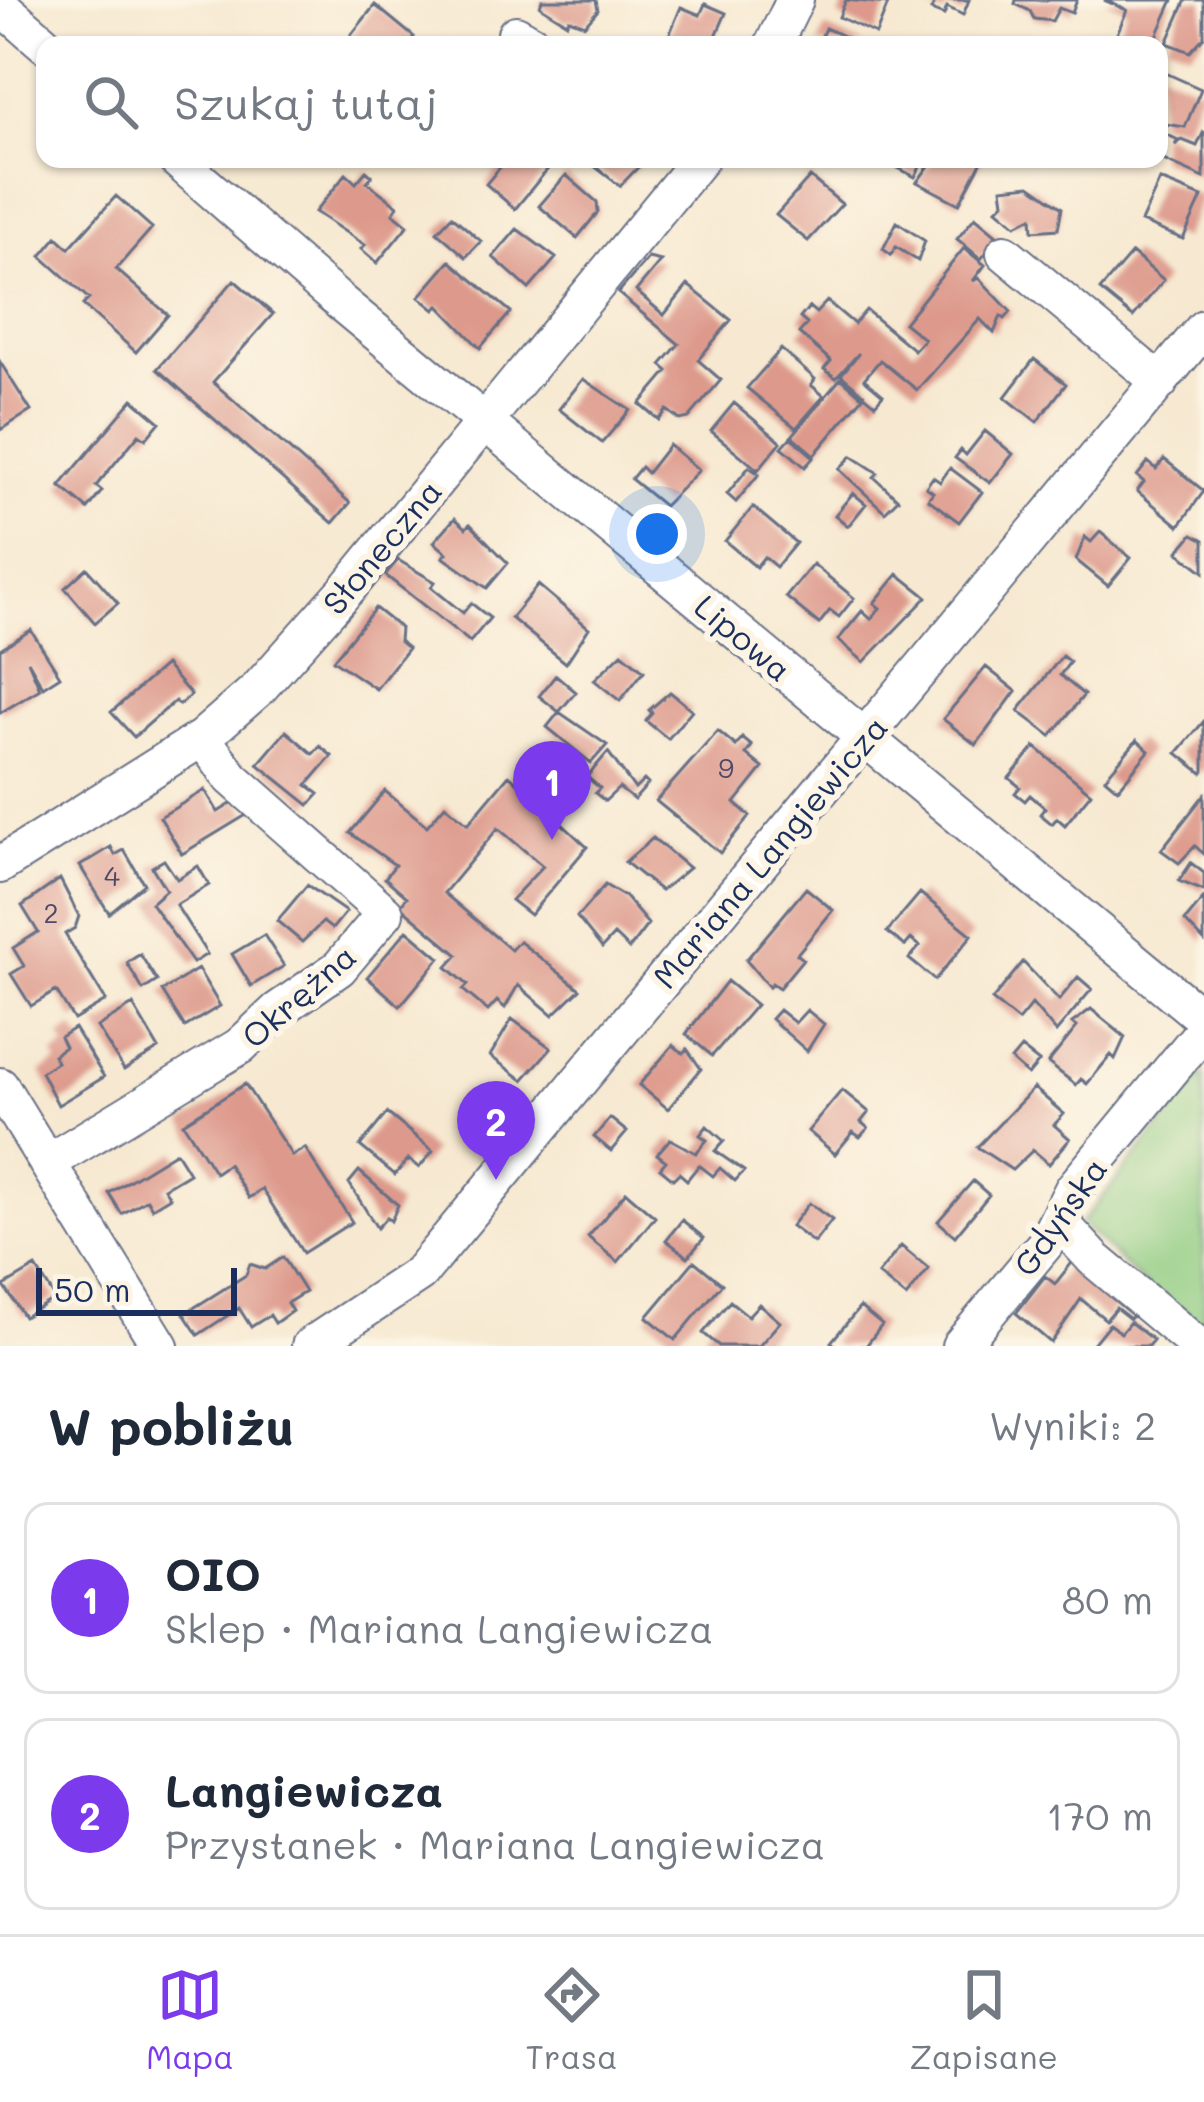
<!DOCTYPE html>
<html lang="pl">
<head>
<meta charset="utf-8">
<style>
	:root { --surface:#fff; --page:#f6f6f7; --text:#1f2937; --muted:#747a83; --line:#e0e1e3; --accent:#7c3aed }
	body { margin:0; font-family:Mali,sans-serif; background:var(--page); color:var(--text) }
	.scale { position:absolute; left:36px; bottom:30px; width:201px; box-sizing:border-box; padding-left:12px; border:6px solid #1b2f5e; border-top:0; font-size:33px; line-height:42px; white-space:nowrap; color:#1b2f5e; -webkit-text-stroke:9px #fcf5e5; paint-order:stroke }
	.you { position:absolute; left:657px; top:534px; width:42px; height:42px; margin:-30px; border:9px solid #fff; border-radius:50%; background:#1a73e8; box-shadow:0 0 0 18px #1a73e833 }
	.badge { display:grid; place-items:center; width:78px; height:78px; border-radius:50%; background:var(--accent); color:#fff; font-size:39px; font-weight:700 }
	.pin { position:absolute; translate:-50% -99px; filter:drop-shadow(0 3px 6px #0008) }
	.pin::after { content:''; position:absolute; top:63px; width:42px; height:36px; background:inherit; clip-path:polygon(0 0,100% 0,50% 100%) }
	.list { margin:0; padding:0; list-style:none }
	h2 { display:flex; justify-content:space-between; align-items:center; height:156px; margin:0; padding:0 48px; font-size:51px }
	h2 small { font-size:39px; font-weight:400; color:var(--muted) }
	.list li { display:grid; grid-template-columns:78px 1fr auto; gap:36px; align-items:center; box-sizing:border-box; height:192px; margin:0 24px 24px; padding:0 24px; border:3px solid var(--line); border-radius:24px }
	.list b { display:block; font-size:45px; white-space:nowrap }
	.list p { margin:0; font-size:39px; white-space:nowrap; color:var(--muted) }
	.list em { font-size:39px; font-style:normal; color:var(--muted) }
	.icon { flex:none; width:66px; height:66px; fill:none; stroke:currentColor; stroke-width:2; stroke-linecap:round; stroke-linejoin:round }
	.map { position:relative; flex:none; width:1204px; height:1346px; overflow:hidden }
	.search { position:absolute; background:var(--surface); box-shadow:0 3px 9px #0004; left:36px; right:36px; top:36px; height:132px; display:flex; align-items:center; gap:30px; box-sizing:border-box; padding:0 42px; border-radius:24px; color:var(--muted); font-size:45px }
	.sheet { height:588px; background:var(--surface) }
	nav { display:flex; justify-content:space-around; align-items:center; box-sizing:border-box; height:168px; border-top:3px solid var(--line); background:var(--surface); font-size:33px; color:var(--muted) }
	nav a { display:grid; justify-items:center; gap:6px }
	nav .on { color:var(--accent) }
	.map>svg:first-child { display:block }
	.green { fill:#90cc82; stroke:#567e70; stroke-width:3 }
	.building { fill:#dd9a8c }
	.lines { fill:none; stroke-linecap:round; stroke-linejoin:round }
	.minor-casing { stroke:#687086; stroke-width:40 }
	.minor { stroke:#fff; stroke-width:36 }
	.labels { text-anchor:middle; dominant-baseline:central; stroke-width:12; stroke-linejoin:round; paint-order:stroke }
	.number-label { font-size:27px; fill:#4c4a6a }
	.street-label { font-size:33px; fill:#1b2f5e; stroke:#fcf5e5 }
</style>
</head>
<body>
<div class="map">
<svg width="1204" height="1346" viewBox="0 0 1204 1346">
	<rect width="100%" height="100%" fill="#fcf5e5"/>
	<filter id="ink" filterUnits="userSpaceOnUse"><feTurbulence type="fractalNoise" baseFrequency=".00833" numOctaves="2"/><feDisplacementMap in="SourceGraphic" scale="24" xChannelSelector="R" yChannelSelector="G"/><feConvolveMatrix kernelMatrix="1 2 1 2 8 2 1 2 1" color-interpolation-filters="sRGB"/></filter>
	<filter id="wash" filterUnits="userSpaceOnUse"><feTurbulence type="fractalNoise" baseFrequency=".004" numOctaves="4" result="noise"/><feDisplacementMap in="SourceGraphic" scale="48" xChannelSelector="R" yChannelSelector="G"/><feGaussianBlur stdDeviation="2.7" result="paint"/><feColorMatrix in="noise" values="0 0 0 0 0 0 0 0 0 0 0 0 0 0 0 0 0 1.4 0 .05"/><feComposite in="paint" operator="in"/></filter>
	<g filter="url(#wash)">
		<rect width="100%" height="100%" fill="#f7e9d1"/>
		<path class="green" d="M 1204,1074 L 1204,1344 L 1081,1223 Z"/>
		<g id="blocks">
			<path class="building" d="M 542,0 L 596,0 L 598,10 L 585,25 L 569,19 L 567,23 L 540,6 Z
				M 846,0 L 888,4 L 876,34 L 839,17 Z
				M 936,0 L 969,0 L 963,15 L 947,7 L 944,15 L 931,10 Z
				M 1016,0 L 1077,0 L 1072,13 L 1059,8 L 1052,21 L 1034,19 L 1030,11 L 1015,4 Z
				M 1104,0 L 1173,0 L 1153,45 L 1114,41 L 1127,10 Z
				M 1186,0 L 1204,0 L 1204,37 L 1190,52 L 1167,43 Z
				M 705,4 L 726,13 L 712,45 L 665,45 L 681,7 L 700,15 Z
				M 375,5 L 414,37 L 407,45 L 355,45 L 348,39 Z
				M 825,28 L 864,45 L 818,45 Z
				M 1159,70 L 1201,89 L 1185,127 L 1159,123 Z
				M 1204,131 L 1204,178 L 1159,158 L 1161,132 L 1178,140 L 1175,145 L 1182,140 L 1197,146 Z
				M 507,159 L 556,159 L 515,209 L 486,184 Z
				M 585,159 L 646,159 L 620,186 Z
				M 881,159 L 924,159 L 915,177 Z
				M 934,159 L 983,159 L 959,204 L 917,182 Z
				M 366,171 L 372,176 L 367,182 L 398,206 L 393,213 L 408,225 L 377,263 L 361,249 L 365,245 L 315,212 L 346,174 L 356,183 Z
				M 566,175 L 597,202 L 598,212 L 577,238 L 539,206 Z
				M 810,177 L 842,204 L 808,241 L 776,215 Z
				M 1160,180 L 1202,197 L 1183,239 L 1141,222 Z
				M 1030,185 L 1062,208 L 1058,229 L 1033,231 L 1032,217 L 1016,225 L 997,209 L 1004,202 L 1002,188 Z
				M 116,196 L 152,228 L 116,269 L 168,315 L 136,352 L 83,305 L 89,299 L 41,256 L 57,237 L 69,248 Z
				M 452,216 L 481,241 L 466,257 L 437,232 Z
				M 975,217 L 999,237 L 981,259 L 957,239 Z
				M 897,222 L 925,241 L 918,261 L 896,247 L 891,255 L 883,249 Z
				M 517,229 L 556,258 L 529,289 L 493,257 Z
				M 964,248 L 985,265 L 973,281 L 979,278 L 1011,312 L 1005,319 L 1001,316 L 994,333 L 980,319 L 917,390 L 880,360 L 864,379 L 883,395 L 875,404 L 841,375 L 859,353 L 836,378 L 824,369 L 831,361 L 799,333 L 807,324 L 800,318 L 809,307 L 816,313 L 827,301 L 854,324 L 866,310 L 914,350 L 924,339 L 904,323 Z
				M 1132,253 L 1164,280 L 1133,317 L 1100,290 Z
				M 648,258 L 661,261 L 636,291 L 664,315 L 688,285 L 731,320 L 698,360 L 721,380 L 689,418 L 680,420 L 667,410 L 659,420 L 640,404 L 668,371 L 661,365 L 679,344 L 618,293 Z
				M 450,261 L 511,312 L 480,348 L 439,306 L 435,310 L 419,297 Z
				M 234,280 L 273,314 L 213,382 L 350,503 L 333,523 L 157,369 Z
				M 781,349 L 815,379 L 811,385 L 824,396 L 796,428 L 747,388 Z
				M 1034,359 L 1066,384 L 1037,422 L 1005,397 Z
				M 0,362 L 31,411 L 0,430 Z
				M 841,378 L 863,397 L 814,455 L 792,436 Z
				M 583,379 L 630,410 L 602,443 L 559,409 Z
				M 133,399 L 160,422 L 146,439 L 139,434 L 96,486 L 102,491 L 88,509 L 60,486 Z
				M 734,403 L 781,442 L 758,470 L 711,431 Z
				M 985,431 L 1013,454 L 990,483 L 955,458 L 961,450 L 966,455 Z
				M 791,437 L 814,457 L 805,467 L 782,447 Z
				M 669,445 L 699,470 L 664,506 L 631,479 L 641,467 L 647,473 Z
				M 852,456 L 878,473 L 874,477 L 898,499 L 885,512 L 839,469 Z
				M 1164,459 L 1204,491 L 1179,526 L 1137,491 L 1144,482 L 1137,476 L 1148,462 L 1156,469 Z
				M 749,467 L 759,474 L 736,502 L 727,494 Z
				M 950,468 L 982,492 L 959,522 L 928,499 L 933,492 L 926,487 L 933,477 L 940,482 Z
				M 853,493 L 866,504 L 848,526 L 835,515 Z
				M 753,507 L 796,543 L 776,567 L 764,557 L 756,567 L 725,541 Z
				M 455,518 L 466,528 L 470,524 L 508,563 L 487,588 L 443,557 L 447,553 L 434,542 Z
				M 1100,532 L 1131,558 L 1108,586 L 1076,560 L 1085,537 L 1091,542 Z
				M 1193,534 L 1204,540 L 1204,572 L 1178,552 Z
				M 398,560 L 435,582 L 431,587 L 463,613 L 471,603 L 490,618 L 470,642 L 385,575 Z
				M 813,564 L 854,598 L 839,617 L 830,610 L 819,624 L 786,597 Z
				M 87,568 L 118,603 L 95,623 L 65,588 Z
				M 898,574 L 927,597 L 864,662 L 838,640 L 862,611 L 871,619 L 880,608 L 874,603 Z
				M 538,585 L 589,628 L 566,663 L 511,618 Z
				M 375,608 L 400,628 L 399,641 L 408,648 L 376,689 L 333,660 Z
				M 31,630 L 60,676 L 43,687 L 28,661 L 40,689 L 0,713 L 0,649 Z
				M 622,653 L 644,671 L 620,701 L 594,680 Z
				M 1062,656 L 1070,662 L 1060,675 L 1084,695 L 1051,736 L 1018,711 Z
				M 165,665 L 191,695 L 179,705 L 175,701 L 134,737 L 111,712 Z
				M 986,667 L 1016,691 L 976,745 L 943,719 Z
				M 556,675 L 576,692 L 559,712 L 539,696 Z
				M 670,692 L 692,710 L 668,739 L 646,721 L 652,713 L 649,710 Z
				M 559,712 L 607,745 L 591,763 L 547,727 Z
				M 1204,721 L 1204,771 L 1202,773 L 1177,753 Z
				M 286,731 L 313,754 L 320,746 L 332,756 L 307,785 L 319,794 L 309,805 L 258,764 Z
				M 718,731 L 736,746 L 742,738 L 752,746 L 746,754 L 763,768 L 735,803 L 750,816 L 720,853 L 656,801 Z
				M 1137,740 L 1149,751 L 1118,789 L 1105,778 Z
				M 1035,747 L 1091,793 L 1065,825 L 1057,818 L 1052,824 L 1040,814 L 1045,808 L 1030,795 L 1025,801 L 1015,793 L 1020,787 L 1009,778 Z
				M 608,752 L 635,789 L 644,780 L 648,784 L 634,800 L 619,788 L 605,801 L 595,793 L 600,788 L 587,777 Z
				M 509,775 L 587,847 L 530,915 L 511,900 L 543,866 L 498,828 L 444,893 L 511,950 L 519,941 L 580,989 L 553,1015 L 518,985 L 505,1008 L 497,1001 L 488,1011 L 463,990 L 468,985 L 447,967 L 458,955 L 400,906 L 407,897 L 385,878 L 395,865 L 350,833 L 385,791 L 427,826 L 445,805 L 468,824 Z
				M 205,790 L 218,812 L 239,799 L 248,814 L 182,854 L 160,817 Z
				M 1204,795 L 1204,854 L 1195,846 L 1179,863 L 1161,850 Z
				M 653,838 L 689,868 L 661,891 L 625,862 Z
				M 111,847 L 115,855 L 124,850 L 144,884 L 109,913 L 80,866 Z
				M 164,860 L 177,879 L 198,866 L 209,885 L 176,905 L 207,954 L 193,963 L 151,903 L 166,890 L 152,867 Z
				M 1191,863 L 1204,873 L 1204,891 L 1179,881 Z
				M 60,879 L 79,916 L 75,928 L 65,934 L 106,1001 L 74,1020 L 56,991 L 31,1006 L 11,974 L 24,966 L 13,948 L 38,932 L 22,906 Z
				M 307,885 L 346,912 L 332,929 L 323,922 L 302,942 L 277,921 Z
				M 605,885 L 625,897 L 648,924 L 629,949 L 614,935 L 602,948 L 577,917 Z
				M 806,888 L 833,910 L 797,954 L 803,959 L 779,988 L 772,983 L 769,987 L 746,960 Z
				M 920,893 L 972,935 L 935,980 L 909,959 L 920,946 L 911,939 L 905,946 L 887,932 Z
				M 1204,898 L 1204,941 L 1185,921 Z
				M 407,930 L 440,958 L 400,1006 L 367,977 Z
				M 264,935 L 284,966 L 251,986 L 232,954 Z
				M 140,954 L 157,981 L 143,990 L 127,963 Z
				M 1023,962 L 1059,1000 L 1078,977 L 1092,989 L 1056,1032 L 1032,1004 L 1018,1021 L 992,1000 Z
				M 198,969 L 220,1006 L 185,1027 L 162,991 Z
				M 727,981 L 756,1005 L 712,1056 L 686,1034 Z
				M 133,1005 L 159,1049 L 124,1070 L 97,1027 Z
				M 1091,1009 L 1125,1037 L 1115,1059 L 1111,1055 L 1087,1084 L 1081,1079 L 1076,1085 L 1048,1063 L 1077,1027 L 1072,1023 Z
				M 779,1010 L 795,1023 L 807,1010 L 824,1024 L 807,1051 L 771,1019 Z
				M 512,1019 L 551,1048 L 523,1080 L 490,1056 Z
				M 74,1028 L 104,1077 L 58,1105 L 41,1072 L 57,1062 L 53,1055 L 65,1047 L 60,1037 Z
				M 673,1045 L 683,1053 L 687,1049 L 701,1069 L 668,1109 L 639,1085 Z
				M 1021,1048 L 1039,1062 L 1028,1075 L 1011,1060 Z
				M 245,1084 L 292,1156 L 305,1148 L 352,1222 L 303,1253 L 262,1189 L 249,1198 L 228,1164 L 215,1173 L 183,1123 Z
				M 1034,1088 L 1064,1114 L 1054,1125 L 1070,1139 L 1049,1164 L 1033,1150 L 1012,1170 L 977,1147 Z
				M 842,1090 L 869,1112 L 861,1122 L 868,1128 L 860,1137 L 853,1132 L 835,1154 L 808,1131 Z
				M 387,1113 L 433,1151 L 419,1168 L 408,1159 L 395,1175 L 360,1146 Z
				M 610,1118 L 627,1132 L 611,1151 L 594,1137 Z
				M 707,1126 L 724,1141 L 715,1151 L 744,1171 L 735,1181 L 720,1168 L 713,1176 L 699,1165 L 687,1180 L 679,1173 L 673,1179 L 660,1168 L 666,1161 L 657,1154 L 670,1139 L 696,1153 L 707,1140 L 700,1135 Z
				M 176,1152 L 189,1173 L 164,1188 L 170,1197 L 152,1208 L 147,1199 L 122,1214 L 109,1193 Z
				M 359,1171 L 398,1205 L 391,1221 L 387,1217 L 377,1228 L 349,1183 Z
				M 973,1181 L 989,1195 L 955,1236 L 938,1221 Z
				M 626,1192 L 655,1217 L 618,1262 L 588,1237 Z
				M 809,1203 L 832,1220 L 814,1243 L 791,1226 Z
				M 682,1220 L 704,1238 L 688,1257 L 666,1240 Z
				M 901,1246 L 929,1269 L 906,1297 L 878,1274 Z
				M 283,1257 L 305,1292 L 287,1303 L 292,1311 L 275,1323 L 270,1315 L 251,1327 L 239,1308 L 198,1335 L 184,1314 L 246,1275 L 250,1264 L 265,1269 Z
				M 1074,1260 L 1137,1311 L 1130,1319 L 1116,1308 L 1106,1320 L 1081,1299 L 1051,1343 L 1016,1313 L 1045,1276 L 1055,1284 Z
				M 694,1261 L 722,1284 L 675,1340 L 647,1317 Z
				M 36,1267 L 55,1298 L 24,1317 L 4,1286 Z
				M 730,1301 L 748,1316 L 759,1304 L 780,1322 L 759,1346 L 719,1346 L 703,1333 Z
				M 860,1307 L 882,1325 L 866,1346 L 836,1346 L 831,1342 Z
				M 1130,1322 L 1153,1340 L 1148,1346 L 1091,1346 L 1109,1324 L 1121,1333 Z"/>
		</g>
	</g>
	<g filter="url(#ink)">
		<use href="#blocks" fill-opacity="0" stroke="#687086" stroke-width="3"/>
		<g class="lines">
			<defs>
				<path id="minor" d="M 0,5 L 46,45
					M 516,34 L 535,45
					M 773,45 L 795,0
					M 176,159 L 340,302 L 1204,1019
					M 1005,253 L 1160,382
					M 0,865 L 202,738 L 258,689 L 348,588 L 700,159
					M 0,1086 L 160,1346
					M 47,1163 L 240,1046 L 277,1011 L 339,968 L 385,913 L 232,778 L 202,738
					M 1059,1221 L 1094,1259 L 1198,1346
					M 310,1346 L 419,1274 L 1204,328
					M 960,1346 L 1045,1244 L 1073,1189 L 1204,1030"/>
			</defs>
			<use href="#minor" class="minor-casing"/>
			<use href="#minor" class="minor"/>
		</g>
	</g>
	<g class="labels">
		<g class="number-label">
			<text x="726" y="767">9</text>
			<text x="112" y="875">4</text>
			<text x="51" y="912">2</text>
		</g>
		<g class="street-label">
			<text transform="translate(381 546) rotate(-50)">Słoneczna</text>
			<text transform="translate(744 637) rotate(40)">Lipowa</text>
			<text transform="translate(769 851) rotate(-50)">Mariana Langiewicza</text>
			<text transform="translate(298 995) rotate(-41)">Okrężna</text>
			<text transform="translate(1059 1216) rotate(-55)">Gdyńska</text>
		</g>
	</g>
</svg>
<div class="scale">50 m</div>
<div class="you"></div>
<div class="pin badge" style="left:552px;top:840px">1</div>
<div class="pin badge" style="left:496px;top:1180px">2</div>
<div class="search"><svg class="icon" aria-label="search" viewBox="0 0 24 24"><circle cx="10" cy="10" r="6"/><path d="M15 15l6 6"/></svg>Szukaj tutaj</div>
</div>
<section class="sheet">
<h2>W pobliżu<small>Wyniki: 2</small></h2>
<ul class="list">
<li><span class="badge">1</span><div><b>OIO</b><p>Sklep · Mariana Langiewicza</p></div><em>80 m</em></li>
<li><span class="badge">2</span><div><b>Langiewicza</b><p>Przystanek · Mariana Langiewicza</p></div><em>170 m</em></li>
</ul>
</section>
<nav>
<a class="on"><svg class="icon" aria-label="map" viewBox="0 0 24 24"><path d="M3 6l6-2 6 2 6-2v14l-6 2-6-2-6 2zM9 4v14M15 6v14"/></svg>Mapa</a>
<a><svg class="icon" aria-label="directions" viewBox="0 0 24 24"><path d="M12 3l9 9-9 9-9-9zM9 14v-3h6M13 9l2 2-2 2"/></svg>Trasa</a>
<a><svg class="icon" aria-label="saved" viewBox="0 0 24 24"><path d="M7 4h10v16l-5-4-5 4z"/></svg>Zapisane</a>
</nav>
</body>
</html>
